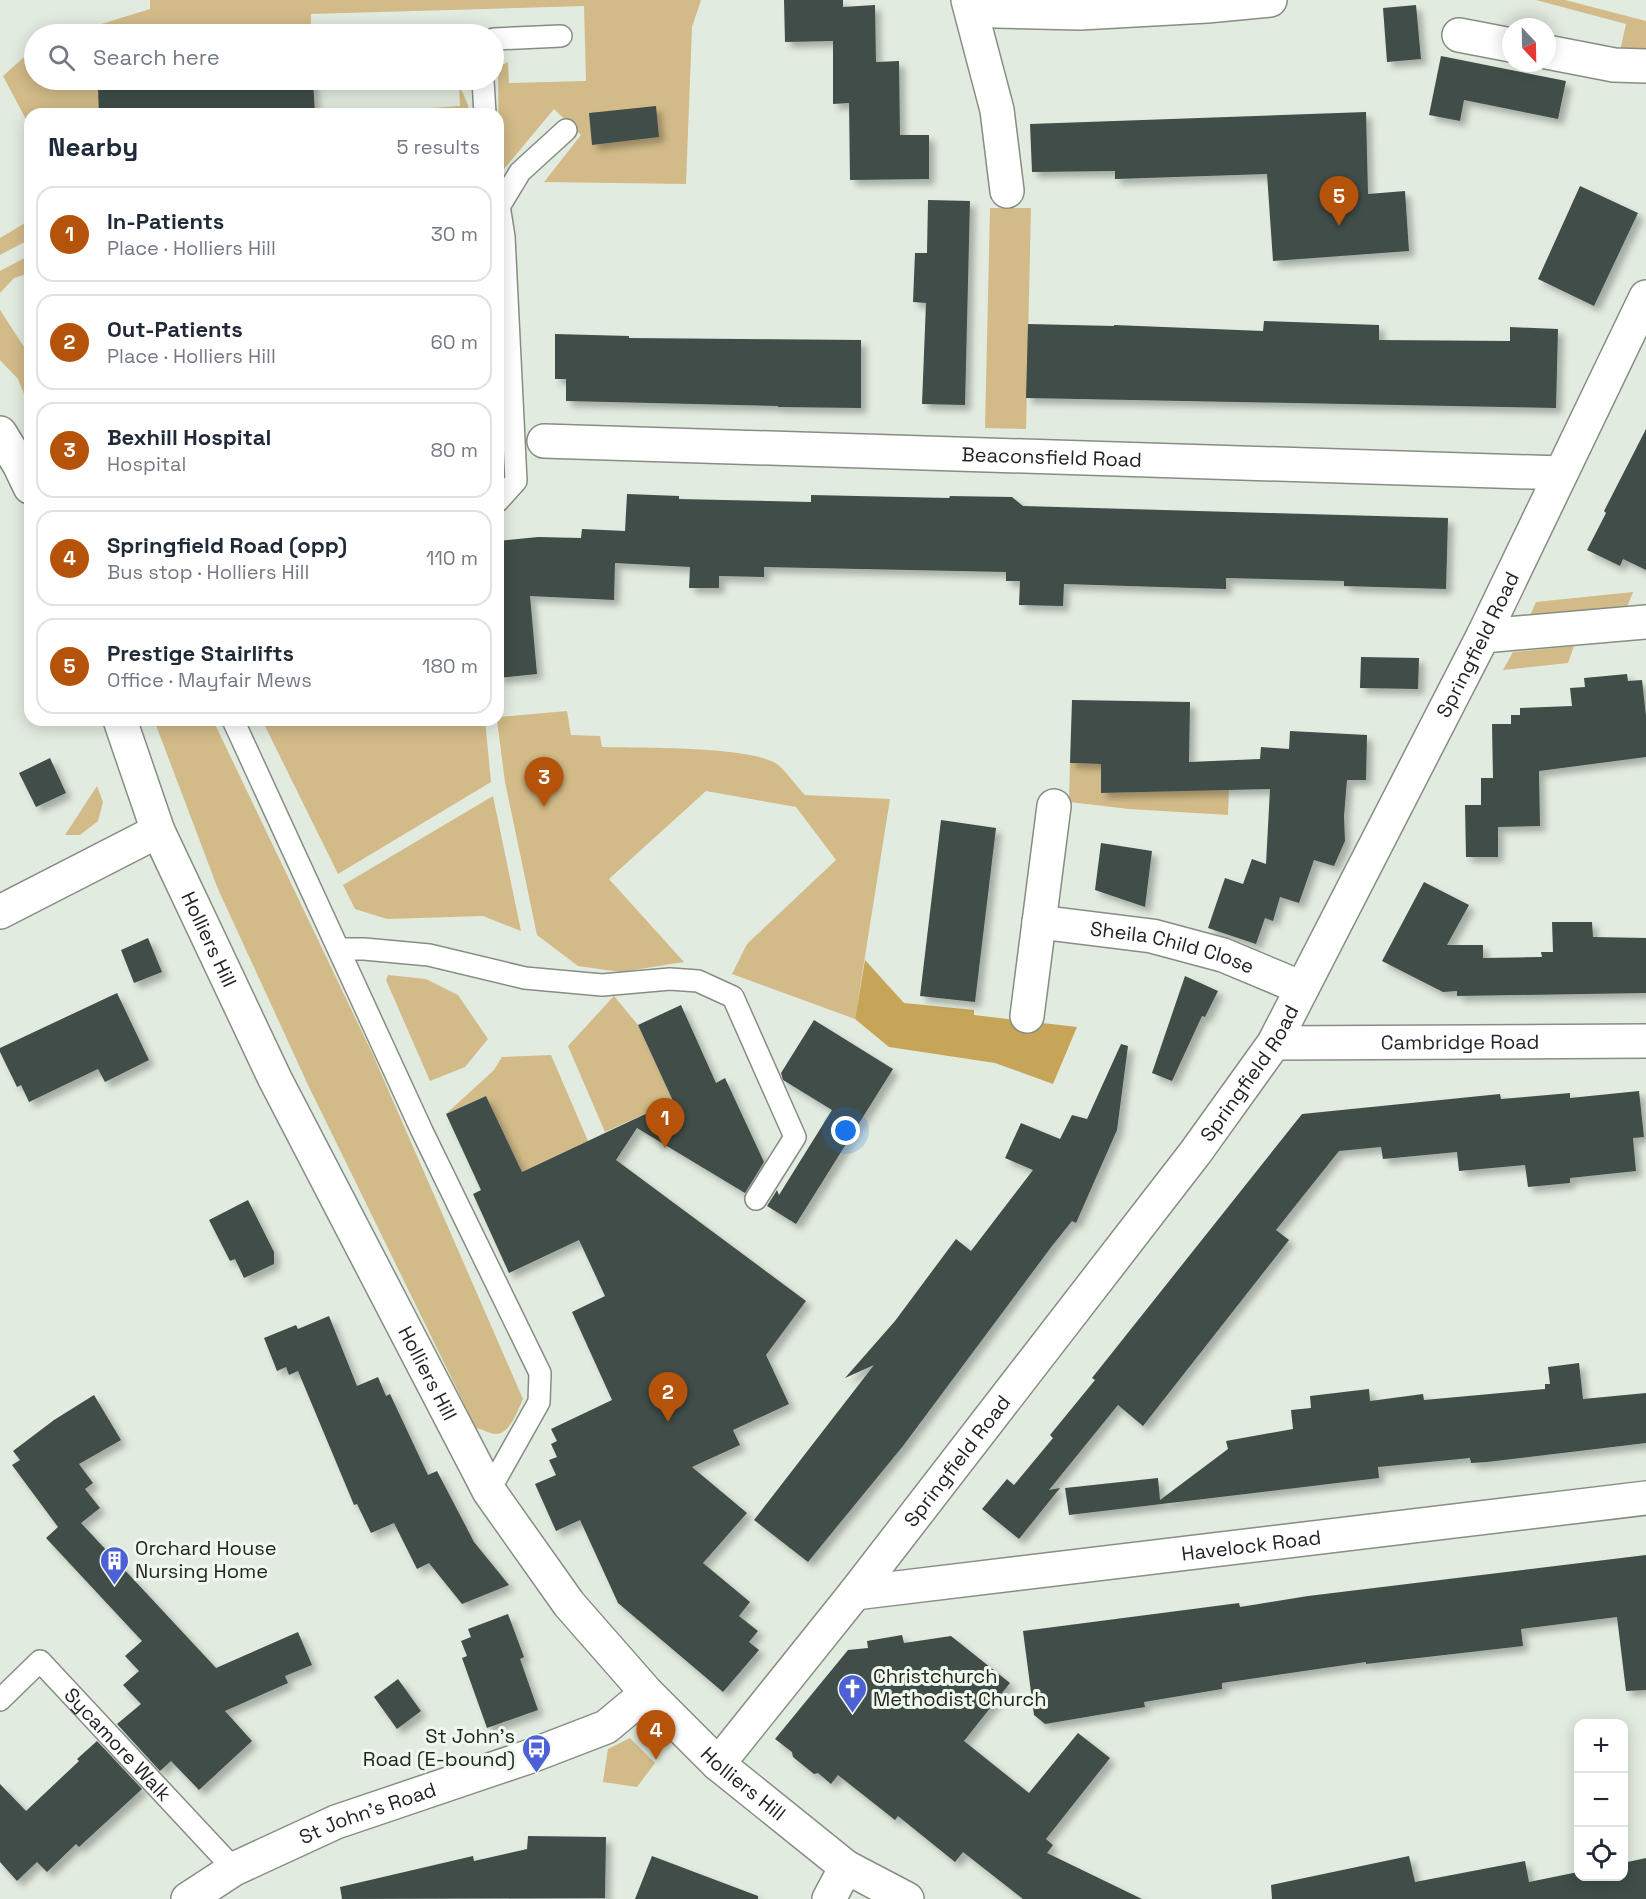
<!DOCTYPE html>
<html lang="en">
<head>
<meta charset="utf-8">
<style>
	:root { --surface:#fff; --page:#f2f2f3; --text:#1f2937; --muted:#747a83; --line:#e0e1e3; --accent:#b45309 }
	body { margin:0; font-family:"Space Grotesk",sans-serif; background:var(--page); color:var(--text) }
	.controls { position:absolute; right:18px; bottom:18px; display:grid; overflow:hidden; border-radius:12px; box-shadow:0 3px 15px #0003 }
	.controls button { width:54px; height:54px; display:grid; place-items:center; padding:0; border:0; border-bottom:2px solid var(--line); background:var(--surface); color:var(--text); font:30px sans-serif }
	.compass { position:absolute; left:1502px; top:18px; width:54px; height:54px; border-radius:50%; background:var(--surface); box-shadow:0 3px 15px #0003; rotate:158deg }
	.you { position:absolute; left:846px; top:1131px; width:21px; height:21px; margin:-15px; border:4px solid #fff; border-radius:50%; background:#1a73e8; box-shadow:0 0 0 9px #1a73e833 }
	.badge { display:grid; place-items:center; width:39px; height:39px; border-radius:50%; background:var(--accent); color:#fff; font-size:20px; font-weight:700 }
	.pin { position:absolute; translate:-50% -50px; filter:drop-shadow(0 2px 3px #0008) }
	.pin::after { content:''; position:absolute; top:32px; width:21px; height:18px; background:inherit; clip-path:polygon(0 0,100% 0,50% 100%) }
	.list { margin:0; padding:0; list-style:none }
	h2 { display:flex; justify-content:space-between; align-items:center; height:78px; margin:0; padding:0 24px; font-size:26px }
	h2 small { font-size:20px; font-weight:400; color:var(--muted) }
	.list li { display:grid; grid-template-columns:39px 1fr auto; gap:18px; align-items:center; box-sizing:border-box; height:96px; margin:0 12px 12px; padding:0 12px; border:2px solid var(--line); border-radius:18px }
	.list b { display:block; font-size:22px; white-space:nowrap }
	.list p { margin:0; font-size:20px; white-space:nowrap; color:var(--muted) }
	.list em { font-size:20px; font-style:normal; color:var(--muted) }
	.icon { flex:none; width:33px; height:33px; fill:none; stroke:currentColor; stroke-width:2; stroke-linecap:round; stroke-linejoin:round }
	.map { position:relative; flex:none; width:1646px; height:1899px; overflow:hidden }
	.search { position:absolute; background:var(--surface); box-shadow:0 3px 15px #0003; left:24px; top:24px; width:480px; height:66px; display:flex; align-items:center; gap:15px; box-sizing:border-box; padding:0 21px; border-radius:33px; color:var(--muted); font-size:22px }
	.panel { position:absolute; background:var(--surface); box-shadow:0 3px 15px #0003; left:24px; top:108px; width:480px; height:618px; border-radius:18px }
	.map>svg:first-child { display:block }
	.green { fill:#d2bb88 }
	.forest { fill:#c6a559 }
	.building { fill:#414e48; filter:url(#shadow) }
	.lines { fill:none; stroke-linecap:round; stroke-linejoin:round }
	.lane-casing { stroke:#868e83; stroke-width:24 }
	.street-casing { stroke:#868e83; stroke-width:36 }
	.secondary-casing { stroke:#868e83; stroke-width:36 }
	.lane { stroke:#fff; stroke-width:21 }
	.street { stroke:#fff; stroke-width:33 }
	.secondary { stroke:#fff; stroke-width:33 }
	.labels { text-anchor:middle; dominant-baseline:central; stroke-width:6; stroke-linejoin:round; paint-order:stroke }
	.street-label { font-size:20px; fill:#222521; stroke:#eff8ec }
	.poi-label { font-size:20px; fill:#222521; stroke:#eff8ec; text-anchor:start }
</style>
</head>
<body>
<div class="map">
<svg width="1646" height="1899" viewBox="0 0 1646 1899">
	<defs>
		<filter id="shadow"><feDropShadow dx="5.5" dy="5.5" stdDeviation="3" flood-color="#0004"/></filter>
	</defs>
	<rect width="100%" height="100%" fill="#e2ebdf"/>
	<path class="green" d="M 150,0 L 701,0 L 692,27 L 686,184 L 544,182 L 581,135 L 554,109 L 499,175 L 498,67 L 508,62 L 509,83 L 586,81 L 584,6 L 311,14 L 311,34 L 69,34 L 150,9 Z
		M 1536,0 L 1565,0 L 1646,21 L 1646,51 L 1620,51 L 1626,24 Z
		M 34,48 L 34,80 L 110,80 L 108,82 L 111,114 L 77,114 L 69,111 L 62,114 L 30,114 L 30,127 L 3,76 Z
		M 459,84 L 468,105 L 469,114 L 431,114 L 430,108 L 460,106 Z
		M 990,208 L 1031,208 L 1026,429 L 985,428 Z
		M 30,220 L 30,239 L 0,255 L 0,238 Z
		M 30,255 L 30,273 L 14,278 L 0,293 L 0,271 Z
		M 0,310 L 30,356 L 30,409 L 18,379 L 0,360 Z
		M 498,328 L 503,471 L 498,477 Z
		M 1633,592 L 1626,610 L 1529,618 L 1536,602 Z
		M 1574,646 L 1568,663 L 1503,670 L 1513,652 Z
		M 567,711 L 571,735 L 600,736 L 602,747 C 638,748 751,746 777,764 C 787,772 796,786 805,795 L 890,799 L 855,1019 L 732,974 L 747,944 L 836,860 L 796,807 L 706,791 L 609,879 L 684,962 L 621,972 L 578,966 L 537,935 L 505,782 L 497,720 L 498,717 Z
		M 154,720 L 213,720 L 373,1055 L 523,1399 C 518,1409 511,1433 496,1434 C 490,1434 482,1429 476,1428 L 309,1087 L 218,889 Z
		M 262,720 L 485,720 L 491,782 L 338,874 Z
		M 1070,763 L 1101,764 L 1102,793 L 1229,789 L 1228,815 L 1129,809 L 1069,802 Z
		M 97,786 L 103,802 L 98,821 L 80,835 L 65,835 Z
		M 493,796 L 521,931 L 483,916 L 387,919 L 355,909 L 343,885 Z
		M 388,975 L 426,979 L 458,995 L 488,1039 L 465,1067 L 430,1081 L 386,980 Z
		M 614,996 L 638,1025 L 673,1101 L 605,1132 L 568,1046 Z
		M 551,1055 L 588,1141 L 522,1172 L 486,1096 L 446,1114 L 494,1070 L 502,1057 Z
		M 630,1738 L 655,1763 L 637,1787 L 603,1782 L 608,1749 Z"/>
	<path class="forest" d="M 865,960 L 904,1003 L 974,1010 L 974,1015 L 1077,1027 L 1053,1084 L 995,1063 L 889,1047 L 855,1019 Z"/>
	<path class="building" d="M 784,0 L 843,0 L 843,7 L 875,5 L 876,62 L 899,61 L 900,135 L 929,135 L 929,179 L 850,180 L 849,103 L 833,104 L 833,41 L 785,42 Z
		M 1416,5 L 1421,59 L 1387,62 L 1383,8 Z
		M 1441,56 L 1566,81 L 1558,119 L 1464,100 L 1460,121 L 1429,115 Z
		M 274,80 L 313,80 L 315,114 L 99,114 L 98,89 Z
		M 656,106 L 659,137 L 592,145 L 589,113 Z
		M 1366,112 L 1368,194 L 1405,191 L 1409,251 L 1273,261 L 1267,174 L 1115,179 L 1115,171 L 1032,172 L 1030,124 Z
		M 1580,186 L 1638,213 L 1594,306 L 1538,279 Z
		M 928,200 L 970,201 L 965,405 L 922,404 L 926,303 L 913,302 L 915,253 L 927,253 Z
		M 1264,321 L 1379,325 L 1379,340 L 1510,341 L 1510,327 L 1558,329 L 1556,408 L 1026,398 L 1028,324 L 1114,326 L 1114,325 L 1263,331 Z
		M 555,334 L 629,336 L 629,338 L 861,340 L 861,408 L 778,407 L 778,406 L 566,401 L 566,379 L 555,379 Z
		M 1646,429 L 1646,570 L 1623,559 L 1620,566 L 1587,550 L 1606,513 L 1604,511 Z
		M 627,494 L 679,496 L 679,499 L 811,502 L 811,495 L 949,498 L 950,496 L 1012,497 L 1023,506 L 1448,518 L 1446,589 L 1344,586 L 1344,581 L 1226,578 L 1226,589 L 1064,584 L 1063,606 L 1019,605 L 1020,581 L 1006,581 L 1006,572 L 764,567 L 764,577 L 719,576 L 719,588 L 689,588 L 690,567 L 615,563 L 614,600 L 530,596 L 537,674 L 498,678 L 498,541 L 538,537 L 581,538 L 582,529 L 625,531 Z
		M 1361,657 L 1419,658 L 1418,689 L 1360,688 Z
		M 1627,674 L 1628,681 L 1642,680 L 1646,716 L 1646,757 L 1539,771 L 1540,826 L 1498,827 L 1498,857 L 1466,857 L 1465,805 L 1481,805 L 1481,778 L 1493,778 L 1492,724 L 1511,724 L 1511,715 L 1520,715 L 1520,708 L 1572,706 L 1570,688 L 1585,687 L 1584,678 Z
		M 1072,700 L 1190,702 L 1189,762 L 1260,759 L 1261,747 L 1289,749 L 1290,731 L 1367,735 L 1366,780 L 1347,780 L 1344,816 L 1345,841 L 1334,866 L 1314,860 L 1299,903 L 1280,897 L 1273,921 L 1265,918 L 1256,944 L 1208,928 L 1225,878 L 1243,884 L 1252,859 L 1266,864 L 1270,789 L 1101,793 L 1101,764 L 1070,763 Z
		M 50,758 L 66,793 L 36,807 L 19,773 Z
		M 941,820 L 996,828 L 975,1002 L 920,996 Z
		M 1101,843 L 1152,851 L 1145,907 L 1095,890 Z
		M 1424,882 L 1469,905 L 1447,945 L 1483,945 L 1483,958 L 1542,957 L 1541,952 L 1553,952 L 1552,922 L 1592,922 L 1593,937 L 1646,938 L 1646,993 L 1457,996 L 1457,991 L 1443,992 L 1382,961 Z
		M 148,938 L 162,972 L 134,983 L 121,950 Z
		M 1185,976 L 1218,991 L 1205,1017 L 1202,1016 L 1172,1081 L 1152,1073 Z
		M 117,993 L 149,1060 L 105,1082 L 98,1069 L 29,1102 L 21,1085 L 17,1087 L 0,1052 L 0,1048 Z
		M 681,1005 L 716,1083 L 725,1078 L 764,1162 L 745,1193 L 637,1128 L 616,1160 L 806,1301 L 766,1355 L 789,1404 L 733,1430 L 740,1445 L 692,1467 L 747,1513 L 703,1563 L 750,1602 L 739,1616 L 758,1631 L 749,1642 L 759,1650 L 723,1692 L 618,1603 L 580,1520 L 556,1531 L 535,1484 L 556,1475 L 549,1460 L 557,1457 L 551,1444 L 557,1441 L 551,1429 L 612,1400 L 572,1312 L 605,1296 L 579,1240 L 509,1273 L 473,1194 L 481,1190 L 446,1114 L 486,1096 L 522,1172 L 673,1101 L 638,1025 Z
		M 814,1020 L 893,1069 L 796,1224 L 767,1206 L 777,1190 L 779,1195 L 832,1110 L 783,1080 L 781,1073 Z
		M 1121,1044 L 1128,1046 L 1117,1130 L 1076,1223 L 1072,1221 L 1052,1246 L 903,1446 L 808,1562 L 754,1520 L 874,1365 L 845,1378 L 895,1321 L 956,1239 L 971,1251 L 1033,1170 L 1005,1158 L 1021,1123 L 1060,1139 L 1072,1115 L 1087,1119 Z
		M 1639,1091 L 1644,1137 L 1633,1138 L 1636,1171 L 1570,1178 L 1570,1183 L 1528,1187 L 1525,1165 L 1459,1171 L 1457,1152 L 1383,1159 L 1381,1147 L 1339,1151 L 1276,1230 L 1289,1240 L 1143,1426 L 1118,1405 L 1049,1490 L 1060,1488 L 1019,1539 L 982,1509 L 1007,1479 L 1014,1485 L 1053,1438 L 1050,1435 L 1095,1380 L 1092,1378 L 1302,1114 L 1500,1094 L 1501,1099 L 1570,1093 L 1570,1098 Z
		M 248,1200 L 274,1252 L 274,1264 L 244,1278 L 235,1259 L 230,1261 L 209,1220 Z
		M 329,1316 L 357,1386 L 378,1377 L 386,1396 L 390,1394 L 428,1475 L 437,1471 L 474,1542 L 509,1585 L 462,1604 L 429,1563 L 417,1569 L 394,1523 L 371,1533 L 357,1504 L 354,1505 L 298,1371 L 289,1375 L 286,1367 L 277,1371 L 264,1338 L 296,1325 L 298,1329 Z
		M 1579,1363 L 1583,1399 L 1646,1393 L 1646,1443 L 1487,1462 L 1471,1463 L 1470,1458 L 1378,1467 L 1379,1478 L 1069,1515 L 1065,1488 L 1158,1478 L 1160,1500 L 1228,1449 L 1226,1441 L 1293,1429 L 1291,1410 L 1311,1408 L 1310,1396 L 1369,1389 L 1370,1401 L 1423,1394 L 1424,1400 L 1545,1389 L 1545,1384 L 1550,1384 L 1548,1367 Z
		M 94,1395 L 121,1440 L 79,1464 L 93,1483 L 85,1489 L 100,1508 L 81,1523 L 216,1668 L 298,1632 L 312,1665 L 285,1676 L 288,1683 L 225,1711 L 252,1741 L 199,1790 L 171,1761 L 160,1771 L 117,1724 L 141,1704 L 123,1685 L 139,1671 L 125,1656 L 142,1641 L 46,1538 L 58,1527 L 12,1465 L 20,1460 L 13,1451 L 54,1420 Z
		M 1646,1555 L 1646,1690 L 1626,1691 L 1617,1617 L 1521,1629 L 1523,1646 L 1366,1664 L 1366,1662 L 1222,1683 L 1222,1689 L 1144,1702 L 1145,1707 L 1045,1724 L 1034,1715 L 1023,1631 L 1239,1603 L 1240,1607 L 1308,1596 Z
		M 508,1614 L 524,1657 L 520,1659 L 538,1710 L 487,1728 L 462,1658 L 467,1656 L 461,1641 L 471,1637 L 468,1629 Z
		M 902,1635 L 904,1643 L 951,1636 L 1010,1683 L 964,1741 L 1029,1793 L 1078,1733 L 1110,1758 L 1046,1839 L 1053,1845 L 1047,1853 L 1142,1899 L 1023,1899 L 963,1852 L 955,1862 L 898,1816 L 895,1820 L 838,1775 L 831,1784 L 818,1773 L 814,1774 L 793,1757 L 792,1752 L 775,1739 L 848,1650 L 868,1648 L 867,1641 Z
		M 398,1679 L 421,1711 L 397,1729 L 374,1697 Z
		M 97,1741 L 142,1789 L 79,1847 L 76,1844 L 47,1872 L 37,1862 L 17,1881 L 0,1862 L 0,1784 L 26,1811 L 79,1761 L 77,1759 Z
		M 528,1836 L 606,1837 L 605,1898 L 342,1899 L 340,1887 L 473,1856 L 474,1861 L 527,1849 Z
		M 652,1856 L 758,1896 L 758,1899 L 635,1899 Z
		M 1409,1856 L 1415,1882 L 1525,1861 L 1529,1882 L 1578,1872 L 1578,1876 L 1623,1876 L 1623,1863 L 1646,1858 L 1646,1899 L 1272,1899 L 1271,1885 Z"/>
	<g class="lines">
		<defs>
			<g id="lane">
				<path d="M 494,39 L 561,36"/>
				<path d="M 483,80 L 485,114"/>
				<path d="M 498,199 L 504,237 L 516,481 L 498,501"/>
				<path d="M 500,205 L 520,172 L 566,130"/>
				<path d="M 233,720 L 422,1131 L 540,1373 L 539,1402 L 489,1491"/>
				<path d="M 339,949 L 364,949 L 429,955 L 525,978 L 602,985 L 670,979 L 698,981 L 733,997 L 795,1137 L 756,1199"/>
				<path id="s1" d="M 0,1700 L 40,1661 L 234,1869"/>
			</g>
			<g id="street">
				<path d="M 968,0 L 997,110 L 1007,191"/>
				<path d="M 970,0 L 996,11 L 1080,13 L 1207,6 L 1270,0"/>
				<path d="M 1459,35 L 1511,45"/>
				<path d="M 1547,52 L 1614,65 L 1646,66"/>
				<path id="s2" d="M 544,441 L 1561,473"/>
				<path d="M 1483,636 L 1646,622"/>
				<path d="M 0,912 L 158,831"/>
				<path id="s3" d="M 1039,922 L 1152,936 L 1223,955 L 1302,988"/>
				<path d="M 1027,1016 L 1054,806"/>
				<path id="s4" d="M 1274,1043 L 1646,1041"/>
				<path id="s5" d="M 855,1593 L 1646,1498"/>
				<path id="s6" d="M 718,1764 L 855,1593 L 1195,1153 L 1274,1043 L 1483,636 L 1646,297"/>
				<path id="s7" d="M 188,1899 L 234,1869 L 336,1822 L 528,1757 L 606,1727 L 647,1693"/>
				<path d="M 829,1899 L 846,1867"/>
			</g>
			<g id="secondary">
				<path d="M 0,433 L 19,464 L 30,487"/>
				<path id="s8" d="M 120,720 L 158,831 L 275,1079 L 489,1491 L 569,1604 L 647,1693 L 718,1764 L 846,1867 L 907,1899"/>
			</g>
		</defs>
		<use href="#lane" class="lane-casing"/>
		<use href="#street" class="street-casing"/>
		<use href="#secondary" class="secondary-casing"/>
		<use href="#lane" class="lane"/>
		<use href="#street" class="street"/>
		<use href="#secondary" class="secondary"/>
	</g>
	<defs>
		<symbol id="building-pin" viewBox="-11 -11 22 30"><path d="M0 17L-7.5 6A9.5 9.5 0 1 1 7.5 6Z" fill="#4d60d5" stroke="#eff8ec"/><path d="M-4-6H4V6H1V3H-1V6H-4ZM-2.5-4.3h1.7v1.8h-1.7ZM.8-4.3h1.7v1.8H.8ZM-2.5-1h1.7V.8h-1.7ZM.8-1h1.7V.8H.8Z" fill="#fff"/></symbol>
		<symbol id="church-pin" viewBox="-11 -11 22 30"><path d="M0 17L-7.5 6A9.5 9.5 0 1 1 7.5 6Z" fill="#4d60d5" stroke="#eff8ec"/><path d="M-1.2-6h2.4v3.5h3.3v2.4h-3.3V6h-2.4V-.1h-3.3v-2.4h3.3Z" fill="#fff"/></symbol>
		<symbol id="bus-pin" viewBox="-11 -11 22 30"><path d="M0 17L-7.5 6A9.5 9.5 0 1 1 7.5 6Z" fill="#4d60d5" stroke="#eff8ec"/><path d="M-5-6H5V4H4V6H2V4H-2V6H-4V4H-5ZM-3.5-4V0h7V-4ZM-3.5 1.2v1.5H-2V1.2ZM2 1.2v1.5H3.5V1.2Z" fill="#fff"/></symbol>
	</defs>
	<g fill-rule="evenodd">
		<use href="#building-pin" x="98" y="1544" width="33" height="45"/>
		<use href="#church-pin" x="836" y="1672" width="33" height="45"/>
		<use href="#bus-pin" x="520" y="1732" width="33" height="45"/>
	</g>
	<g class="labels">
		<g class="street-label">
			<text stroke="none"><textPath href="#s2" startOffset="508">Beaconsfield Road</textPath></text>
			<text stroke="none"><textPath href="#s6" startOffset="1358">Springfield Road</textPath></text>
			<text stroke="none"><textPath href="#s8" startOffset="237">Holliers Hill</textPath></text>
			<text stroke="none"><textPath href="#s3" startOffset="136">Sheila Child Close</textPath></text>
			<text stroke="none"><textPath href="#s4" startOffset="186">Cambridge Road</textPath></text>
			<text stroke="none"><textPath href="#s6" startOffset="872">Springfield Road</textPath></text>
			<text stroke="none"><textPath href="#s8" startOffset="723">Holliers Hill</textPath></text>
			<text stroke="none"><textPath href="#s6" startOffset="386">Springfield Road</textPath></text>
			<text stroke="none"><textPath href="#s5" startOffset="399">Havelock Road</textPath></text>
			<text stroke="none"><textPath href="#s1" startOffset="170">Sycamore Walk</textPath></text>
			<text stroke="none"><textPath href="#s8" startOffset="1245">Holliers Hill</textPath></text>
			<text stroke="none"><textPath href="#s7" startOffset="200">St John's Road</textPath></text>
		</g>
		<g class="poi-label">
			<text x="135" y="1548">Orchard House<tspan x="135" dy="23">Nursing Home</tspan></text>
			<text x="873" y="1676">Christchurch<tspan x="873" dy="23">Methodist Church</tspan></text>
			<text x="515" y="1736" text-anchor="end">St John's<tspan x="515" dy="23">Road (E-bound)</tspan></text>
		</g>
	</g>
</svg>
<div class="controls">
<button>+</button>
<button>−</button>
<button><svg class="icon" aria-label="locate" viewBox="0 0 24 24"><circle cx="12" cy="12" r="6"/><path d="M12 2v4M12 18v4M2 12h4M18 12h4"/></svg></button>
</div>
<svg class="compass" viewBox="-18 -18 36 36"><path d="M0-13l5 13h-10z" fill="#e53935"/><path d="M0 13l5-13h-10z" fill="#747a83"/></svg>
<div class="you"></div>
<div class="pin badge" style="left:665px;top:1148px">1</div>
<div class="pin badge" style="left:668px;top:1422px">2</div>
<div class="pin badge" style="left:544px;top:807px">3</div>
<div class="pin badge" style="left:656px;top:1760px">4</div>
<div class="pin badge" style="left:1339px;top:226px">5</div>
<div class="search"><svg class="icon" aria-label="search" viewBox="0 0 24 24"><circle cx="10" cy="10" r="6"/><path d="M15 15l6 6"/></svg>Search here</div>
<section class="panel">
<h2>Nearby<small>5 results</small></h2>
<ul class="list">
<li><span class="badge">1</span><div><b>In-Patients</b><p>Place · Holliers Hill</p></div><em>30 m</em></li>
<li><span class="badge">2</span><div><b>Out-Patients</b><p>Place · Holliers Hill</p></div><em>60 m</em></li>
<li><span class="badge">3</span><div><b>Bexhill Hospital</b><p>Hospital</p></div><em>80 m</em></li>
<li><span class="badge">4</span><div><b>Springfield Road (opp)</b><p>Bus stop · Holliers Hill</p></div><em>110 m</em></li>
<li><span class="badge">5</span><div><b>Prestige Stairlifts</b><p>Office · Mayfair Mews</p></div><em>180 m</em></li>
</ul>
</section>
</div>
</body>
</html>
